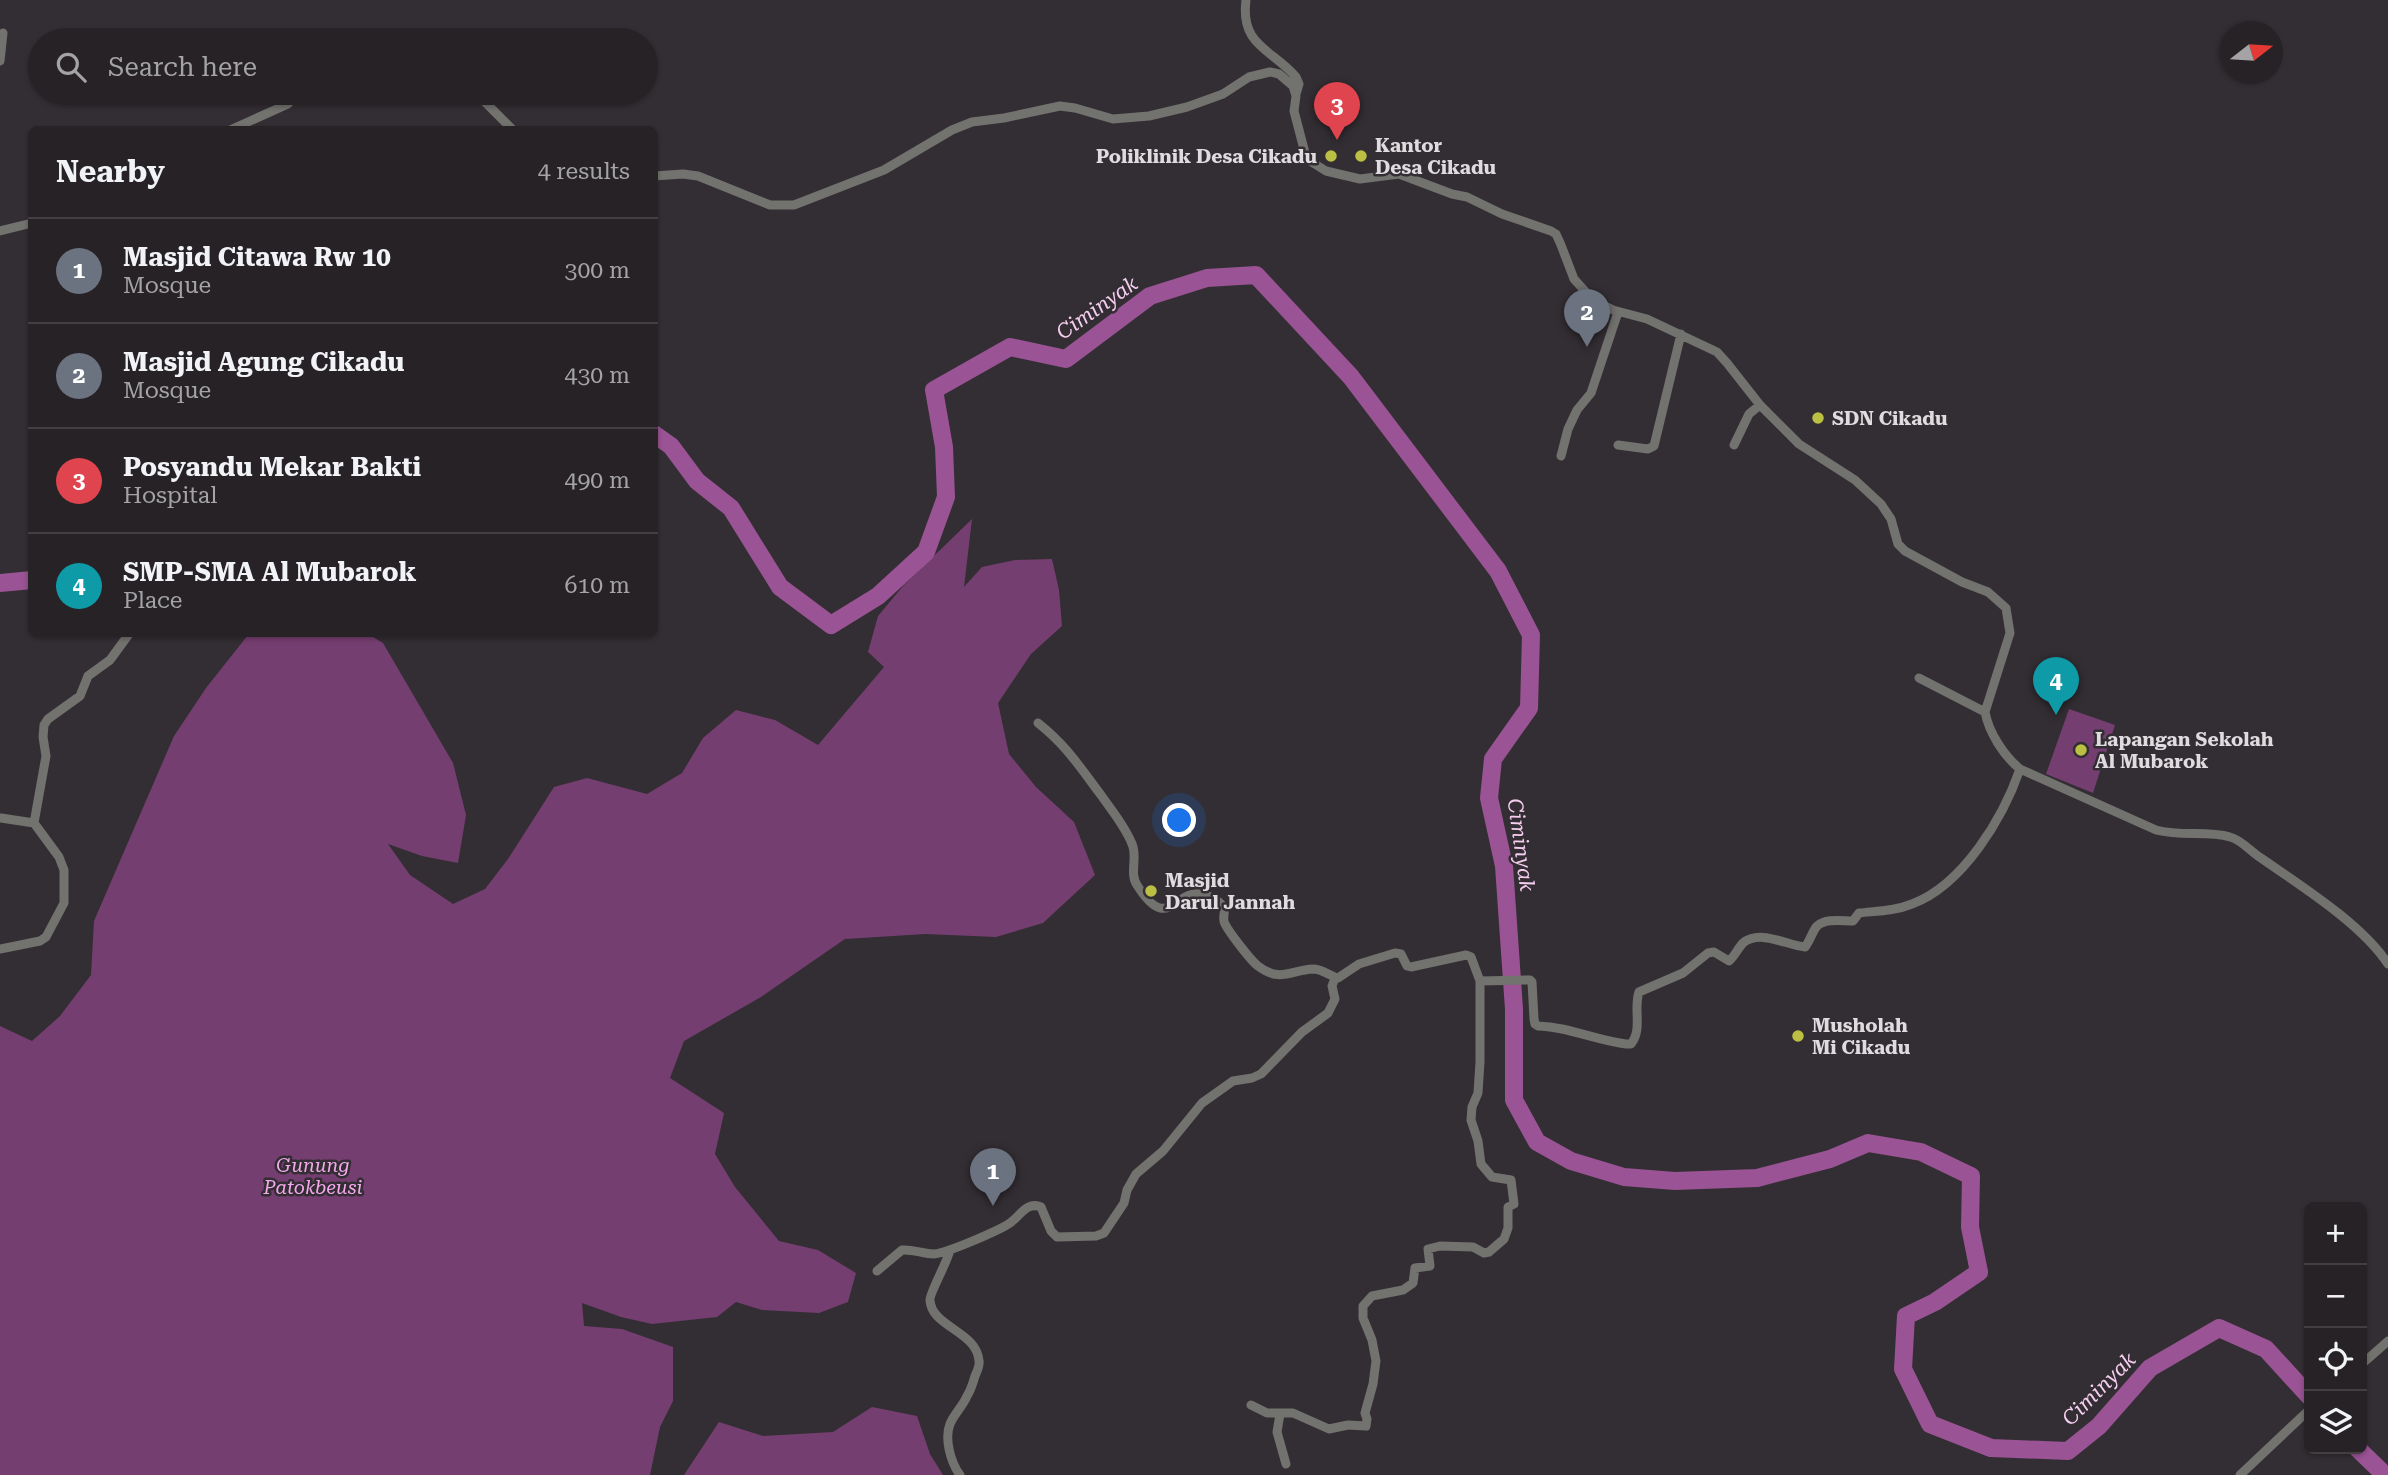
<!DOCTYPE html>
<html lang="en">
<head>
<meta charset="utf-8">
<style>
	:root { --surface:#262226; --page:#322f32; --text:#f1f3f6; --muted:#a4a4a7; --line:#423f43; --accent:#bbc045 }
	body { margin:0; font-family:"Roboto Serif",serif; background:var(--page); color:var(--text) }
	.controls { position:absolute; right:21px; bottom:21px; display:grid; overflow:hidden; border-radius:10px; box-shadow:0 2px 5px #0004 }
	.controls button { width:63px; height:63px; display:grid; place-items:center; padding:0; border:0; border-bottom:2px solid var(--line); background:var(--surface); color:var(--text); font:35px sans-serif }
	.compass { position:absolute; left:2220px; top:21px; width:63px; height:63px; border-radius:50%; background:var(--surface); box-shadow:0 2px 5px #0004; rotate:73deg }
	.you { position:absolute; left:1180px; top:821px; width:24px; height:24px; margin:-18px; border:5px solid #fff; border-radius:50%; background:#1a73e8; box-shadow:0 0 0 10px #1a73e833 }
	.badge { display:grid; place-items:center; width:46px; height:46px; border-radius:50%; background:var(--accent); color:#fff; font-size:23px; font-weight:700 }
	.pin { position:absolute; translate:-50% -58px; filter:drop-shadow(0 2px 4px #0008) }
	.pin::after { content:''; position:absolute; top:37px; width:24px; height:21px; background:inherit; clip-path:polygon(0 0,100% 0,50% 100%) }
	.list { margin:0; padding:0; list-style:none }
	h2 { display:flex; justify-content:space-between; align-items:center; height:91px; margin:0; padding:0 28px; font-size:30px }
	h2 small { font-size:23px; font-weight:400; color:var(--muted) }
	.list li { display:grid; grid-template-columns:46px 1fr auto; gap:21px; align-items:center; box-sizing:border-box; height:105px; padding:0 28px; border-top:2px solid var(--line) }
	.list b { display:block; font-size:26px; white-space:nowrap }
	.list p { margin:0; font-size:23px; white-space:nowrap; color:var(--muted) }
	.list em { font-size:23px; font-style:normal; color:var(--muted) }
	.icon { flex:none; width:38px; height:38px; fill:none; stroke:currentColor; stroke-width:2; stroke-linecap:round; stroke-linejoin:round }
	.map { position:relative; flex:none; width:2388px; height:1475px; overflow:hidden }
	.search { position:absolute; background:var(--surface); box-shadow:0 2px 5px #0004; left:28px; top:28px; width:630px; height:77px; display:flex; align-items:center; gap:18px; box-sizing:border-box; padding:0 24px; border-radius:38px; color:var(--muted); font-size:26px }
	.panel { position:absolute; background:var(--surface); box-shadow:0 2px 5px #0004; left:28px; top:126px; width:630px; height:511px; border-radius:10px }
	.map>svg:first-child { display:block }
	.green { fill:#753e70 }
	.lines { fill:none; stroke-linecap:round; stroke-linejoin:round }
	.river { stroke:#9a5394; stroke-width:18 }
	.minor { stroke:#72726f; stroke-width:9 }
	.poi-dot { fill:#bbc045; stroke:#332e33; stroke-width:2.5 }
	.labels { text-anchor:middle; dominant-baseline:central; stroke-width:5; stroke-linejoin:round; paint-order:stroke }
	.poi-label { font-size:19px; font-weight:bold; fill:#dfdbde; stroke:#332e33; text-anchor:start }
	.park-label { font-size:19px; font-style:italic; fill:#f6a8ed; stroke:#332e33 }
	.water-label { font-size:21px; font-style:italic; fill:#f5cdef; stroke:#332e33 }
</style>
</head>
<body>
<div class="map">
<svg width="2388" height="1475" viewBox="0 0 2388 1475">
	<rect width="100%" height="100%" fill="#332e33"/>
	<path class="green" d="M 972,519 L 964,587 L 982,567 L 1015,560 L 1052,559 L 1059,590 L 1062,626 L 1031,654 L 998,703 L 1009,754 L 1036,787 L 1074,822 L 1095,875 L 1043,923 L 996,937 L 925,934 L 845,939 L 761,997 L 684,1041 L 670,1078 L 724,1113 L 715,1154 L 735,1187 L 779,1241 L 818,1250 L 856,1273 L 848,1302 L 819,1313 L 762,1310 L 736,1302 L 717,1317 L 652,1324 L 621,1317 L 582,1303 L 584,1326 L 622,1329 L 673,1347 L 673,1401 L 660,1427 L 650,1475 L 0,1475 L 0,1026 L 32,1041 L 60,1016 L 91,975 L 94,921 L 174,736 L 206,688 L 248,635 L 368,634 L 383,643 L 453,763 L 466,815 L 458,863 L 422,856 L 388,844 L 410,875 L 453,904 L 485,889 L 508,859 L 554,787 L 587,778 L 647,794 L 682,773 L 703,738 L 736,710 L 775,720 L 818,745 L 884,667 L 868,652 L 878,616 L 903,586 Z
		M 2069,709 L 2115,725 L 2093,793 L 2046,774 Z
		M 872,1407 L 917,1416 L 930,1454 L 943,1475 L 684,1475 L 719,1422 L 763,1436 L 833,1432 Z"/>
	<g class="lines">
		<path class="river" d="M 654,434 L 671,446 L 697,481 L 731,508 L 780,587 L 831,625 L 878,596 L 926,552 L 946,497 L 944,447 L 934,390 L 1010,347 L 1066,359 L 1150,296 L 1207,278 L 1256,275 L 1351,377 L 1498,571 L 1531,635 L 1529,708 L 1493,759 L 1489,798 L 1504,866 L 1514,1009 L 1514,1100 L 1537,1142 L 1571,1161 L 1624,1177 L 1675,1181 L 1757,1178 L 1830,1159 L 1868,1143 L 1921,1152 L 1971,1176 L 1970,1227 L 1979,1272 L 1935,1302 L 1906,1316 L 1903,1369 L 1930,1424 L 1991,1448 L 2068,1451 L 2099,1426 L 2150,1368 L 2219,1328 L 2266,1349 L 2309,1396
			M 0,583 L 32,580
			M 2358,1449 L 2385,1475"/>
		<path class="minor" d="M 1246,0 C 1240,46 1272,49 1296,77 L 1299,84 L 1296,94
			M 0,61 L 3,33
			M 476,93 L 513,130
			M 230,130 L 288,104 L 297,93
			M 654,176 L 683,174 L 698,176 L 770,205 L 794,205 L 884,170 L 952,130 L 972,122 L 1004,118 L 1060,106 L 1075,108 L 1113,119 L 1149,116 L 1187,107 L 1223,94 L 1249,77 L 1270,72 L 1279,74 L 1293,86 L 1296,96 L 1294,111 L 1305,153 L 1310,161 L 1326,171 L 1360,179 L 1399,174 L 1452,194 L 1467,197 L 1502,214 L 1551,231 L 1556,234 L 1561,245 L 1574,279 L 1593,300 L 1613,310 L 1647,319 L 1717,352 L 1727,363 L 1760,405 L 1799,444 L 1855,480 L 1881,504 L 1891,519 L 1898,544 L 1905,551 L 1962,582 L 1988,592 L 2006,608 L 2010,633 L 1985,712 C 1989,733 2004,756 2020,769 L 2156,830 C 2182,837 2207,830 2230,837 C 2242,840 2251,852 2261,858 C 2301,886 2362,924 2388,964
			M 0,231 L 32,223
			M 1618,445 L 1648,449 L 1654,446 L 1681,334
			M 1734,445 L 1749,414 L 1760,405
			M 1561,456 L 1568,429 L 1577,410 L 1591,393 L 1618,312
			M 1919,678 L 1985,712
			M 1038,723 C 1067,746 1079,766 1101,795 C 1112,811 1125,826 1132,844 C 1138,857 1129,873 1137,885 C 1168,935 1175,888 1203,894 C 1210,896 1222,902 1224,909 C 1225,915 1222,919 1225,924 C 1229,932 1251,961 1258,966 C 1280,983 1291,970 1313,969 C 1322,969 1330,976 1338,978 L 1359,964 L 1395,953 L 1401,954 L 1407,966 L 1411,967 L 1466,955 L 1471,957 L 1480,981 L 1530,980 L 1532,982 L 1534,1019 L 1535,1024 L 1538,1026 C 1569,1027 1595,1040 1626,1044 L 1631,1044 C 1643,1029 1633,1009 1639,992 L 1683,973 L 1708,953 L 1714,952 L 1729,961 C 1735,956 1738,948 1743,943 C 1760,929 1786,945 1805,947 C 1810,941 1812,932 1817,926 C 1826,918 1842,921 1853,921 L 1859,913 C 1877,911 1895,911 1912,904 C 1963,885 2003,818 2020,769
			M 1,818 L 34,823
			M 0,949 L 40,941 L 46,937 L 64,903 L 64,870 L 59,857 L 34,823 L 46,756 L 43,737 L 44,725 L 48,719 L 80,696 L 88,676 L 110,660 L 129,634
			M 950,1250 C 947,1263 929,1294 930,1300 C 931,1327 977,1331 979,1361 C 980,1366 977,1371 975,1376 C 973,1383 971,1390 967,1396 C 963,1406 954,1414 950,1424 C 944,1439 951,1463 960,1475
			M 877,1271 L 902,1250 C 913,1249 923,1254 934,1254 C 947,1253 998,1231 1010,1223 C 1020,1216 1027,1201 1041,1207 L 1051,1231 L 1057,1237 L 1096,1236 L 1104,1233 L 1124,1203 L 1127,1190 L 1136,1174 L 1163,1151 L 1202,1103 L 1233,1081 L 1252,1078 L 1261,1074 L 1302,1032 L 1328,1013 L 1335,999 L 1332,986 L 1335,978
			M 2362,1364 L 2388,1341
			M 1251,1405 L 1267,1413 L 1293,1413 L 1329,1429 L 1348,1425 L 1366,1426 L 1367,1419 L 1365,1413 L 1373,1384 L 1376,1361 L 1372,1340 L 1363,1318 L 1363,1306 L 1372,1296 L 1403,1290 L 1413,1283 L 1415,1268 L 1430,1266 L 1428,1249 L 1440,1246 L 1473,1247 L 1484,1253 L 1489,1252 L 1504,1239 L 1508,1228 L 1508,1207 L 1514,1204 L 1511,1180 L 1492,1177 L 1481,1164 L 1478,1141 L 1471,1120 L 1472,1107 L 1478,1093 L 1480,1062 L 1480,981
			M 1280,1414 L 1277,1432 L 1286,1464
			M 2240,1475 L 2309,1410"/>
	</g>
	<g class="poi-dot">
		<circle cx="1331" cy="156" r="7"/>
		<circle cx="1361" cy="156" r="7"/>
		<circle cx="1818" cy="418" r="7"/>
		<circle cx="2081" cy="750" r="7"/>
		<circle cx="1151" cy="891" r="7"/>
		<circle cx="1798" cy="1036" r="7"/>
	</g>
	<g class="labels">
		<g class="poi-label">
			<text x="1375" y="145">Kantor<tspan x="1375" dy="22">Desa Cikadu</tspan></text>
			<text x="1317" y="156" text-anchor="end">Poliklinik Desa Cikadu</text>
			<text x="1832" y="418">SDN Cikadu</text>
			<text x="2095" y="739">Lapangan Sekolah<tspan x="2095" dy="22">Al Mubarok</tspan></text>
			<text x="1165" y="880">Masjid<tspan x="1165" dy="22">Darul Jannah</tspan></text>
			<text x="1812" y="1025">Musholah<tspan x="1812" dy="22">Mi Cikadu</tspan></text>
		</g>
		<g class="park-label">
			<text x="313" y="1165">Gunung<tspan x="313" dy="22">Patokbeusi</tspan></text>
		</g>
		<g class="water-label">
			<text transform="translate(1097 308) rotate(-35)">Ciminyak</text>
			<text transform="translate(1521 845) rotate(82)">Ciminyak</text>
			<text transform="translate(2099 1389) rotate(-45)">Ciminyak</text>
		</g>
	</g>
</svg>
<div class="controls">
<button>+</button>
<button>−</button>
<button><svg class="icon" aria-label="locate" viewBox="0 0 24 24"><circle cx="12" cy="12" r="6"/><path d="M12 2v4M12 18v4M2 12h4M18 12h4"/></svg></button>
<button><svg class="icon" aria-label="layers" viewBox="0 0 24 24"><path d="M12 4l9 5-9 5-9-5zM3 14l9 5 9-5"/></svg></button>
</div>
<svg class="compass" viewBox="-18 -18 36 36"><path d="M0-13l5 13h-10z" fill="#e53935"/><path d="M0 13l5-13h-10z" fill="#a4a4a7"/></svg>
<div class="you"></div>
<div class="pin badge" style="left:993px;top:1206px;background:#6b7280">1</div>
<div class="pin badge" style="left:1587px;top:347px;background:#6b7280">2</div>
<div class="pin badge" style="left:1337px;top:140px;background:#e0444e">3</div>
<div class="pin badge" style="left:2056px;top:715px;background:#0f9aa8">4</div>
<div class="search"><svg class="icon" aria-label="search" viewBox="0 0 24 24"><circle cx="10" cy="10" r="6"/><path d="M15 15l6 6"/></svg>Search here</div>
<section class="panel">
<h2>Nearby<small>4 results</small></h2>
<ul class="list">
<li><span class="badge" style="background:#6b7280">1</span><div><b>Masjid Citawa Rw 10</b><p>Mosque</p></div><em>300 m</em></li>
<li><span class="badge" style="background:#6b7280">2</span><div><b>Masjid Agung Cikadu</b><p>Mosque</p></div><em>430 m</em></li>
<li><span class="badge" style="background:#e0444e">3</span><div><b>Posyandu Mekar Bakti</b><p>Hospital</p></div><em>490 m</em></li>
<li><span class="badge" style="background:#0f9aa8">4</span><div><b>SMP-SMA Al Mubarok</b><p>Place</p></div><em>610 m</em></li>
</ul>
</section>
</div>
</body>
</html>
